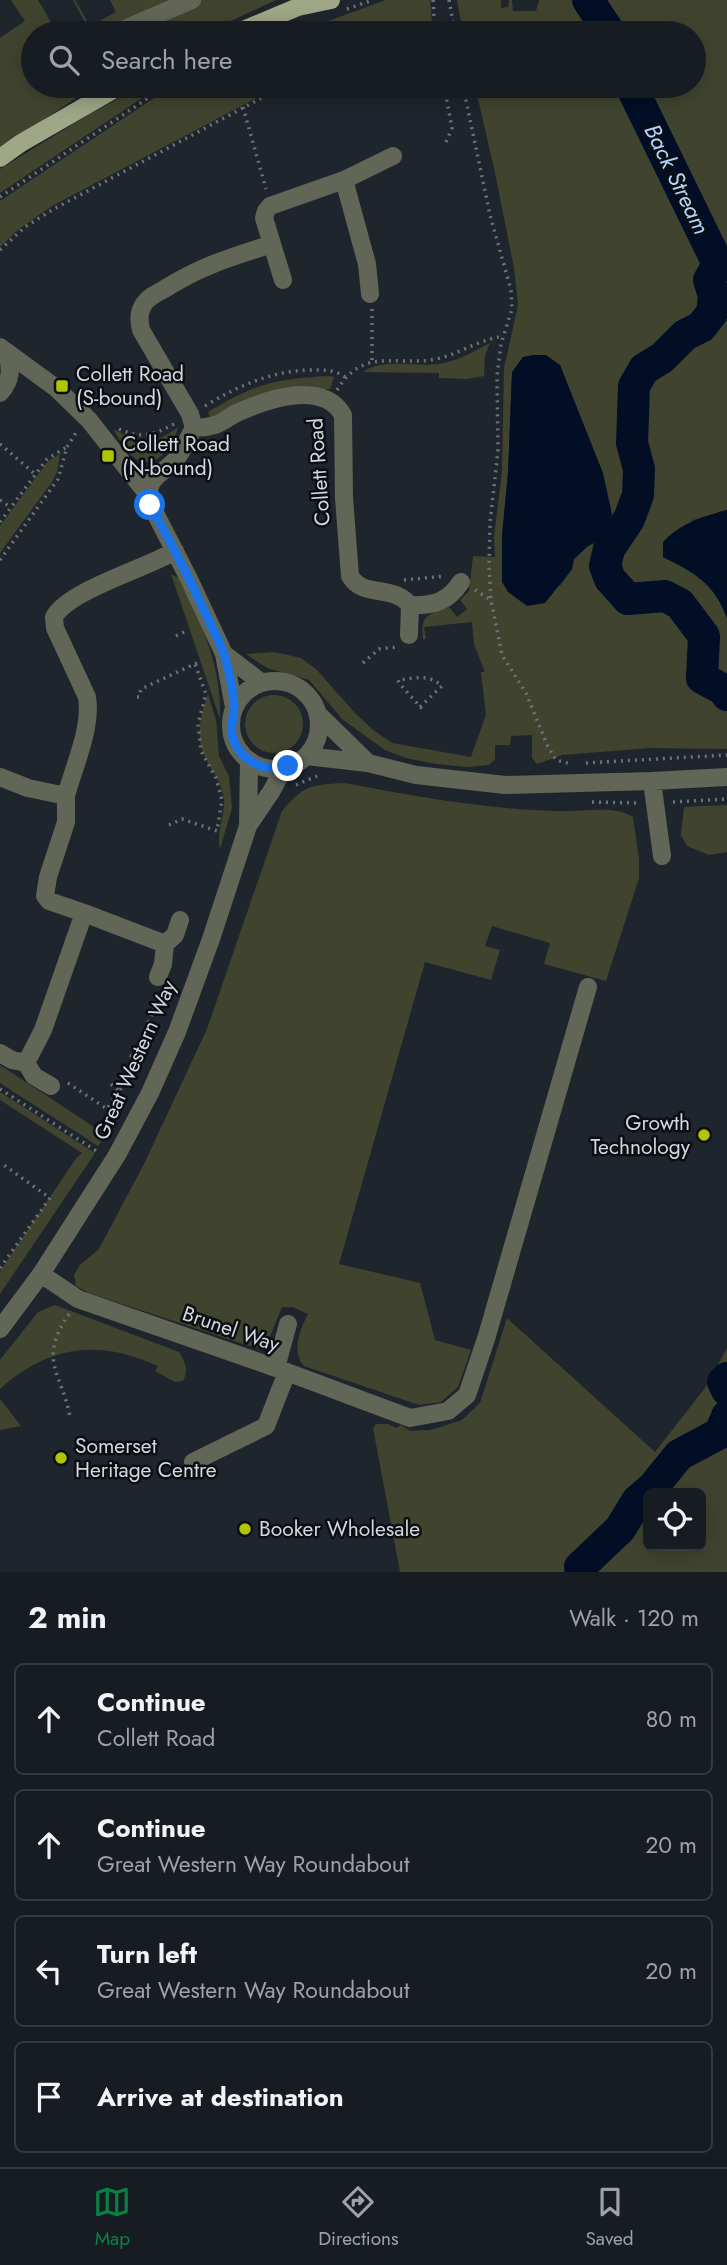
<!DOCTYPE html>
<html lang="en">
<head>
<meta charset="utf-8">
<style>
	:root { --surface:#171c22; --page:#24292f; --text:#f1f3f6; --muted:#9ea1a5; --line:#363a40; --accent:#0b8043 }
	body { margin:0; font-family:Jost,sans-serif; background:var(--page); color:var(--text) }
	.controls { position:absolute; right:21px; bottom:21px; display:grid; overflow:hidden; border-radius:10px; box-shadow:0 4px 18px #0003 }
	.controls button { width:63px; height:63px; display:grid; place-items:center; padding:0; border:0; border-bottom:2px solid var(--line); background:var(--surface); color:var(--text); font:35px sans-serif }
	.stop { position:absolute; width:21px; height:21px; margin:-16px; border:5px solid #1a73e8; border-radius:50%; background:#fff }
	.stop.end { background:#1a73e8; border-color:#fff; box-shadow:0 2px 7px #0008 }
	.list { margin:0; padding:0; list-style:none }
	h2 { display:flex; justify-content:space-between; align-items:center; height:91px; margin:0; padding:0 28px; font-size:30px }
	h2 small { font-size:23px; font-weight:400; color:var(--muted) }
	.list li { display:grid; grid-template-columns:46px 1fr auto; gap:21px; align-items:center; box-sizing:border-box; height:112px; margin:0 14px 14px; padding:0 14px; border:2px solid var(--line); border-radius:10px }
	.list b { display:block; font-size:26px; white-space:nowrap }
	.list p { margin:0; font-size:23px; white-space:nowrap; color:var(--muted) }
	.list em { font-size:23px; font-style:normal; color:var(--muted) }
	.icon { flex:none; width:38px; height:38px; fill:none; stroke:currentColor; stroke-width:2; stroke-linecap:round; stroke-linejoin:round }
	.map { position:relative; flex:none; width:727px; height:1572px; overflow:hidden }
	.search { position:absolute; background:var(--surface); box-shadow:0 4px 18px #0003; left:21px; right:21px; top:21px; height:77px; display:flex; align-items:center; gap:18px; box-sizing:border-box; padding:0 24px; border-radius:38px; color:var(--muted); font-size:26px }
	.sheet { height:595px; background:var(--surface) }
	nav { display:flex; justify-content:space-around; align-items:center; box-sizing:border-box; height:98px; border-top:2px solid var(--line); background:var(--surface); font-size:19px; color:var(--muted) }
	nav a { display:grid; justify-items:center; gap:4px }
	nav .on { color:var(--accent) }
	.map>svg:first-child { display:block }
	.green { fill:#40442f; fill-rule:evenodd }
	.water { fill:#010e25 }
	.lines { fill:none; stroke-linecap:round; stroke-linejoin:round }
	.stream { stroke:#010e25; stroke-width:5 }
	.river { stroke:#010e25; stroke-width:32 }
	.path { stroke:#6e737a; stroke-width:3.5; stroke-dasharray:2 5; stroke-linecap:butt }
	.minor { stroke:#626656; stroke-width:18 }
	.major { stroke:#a0a787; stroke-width:18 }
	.route { stroke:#1a73e8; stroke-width:9 }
	.poi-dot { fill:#afc505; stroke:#0b0e12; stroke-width:2.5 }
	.labels { text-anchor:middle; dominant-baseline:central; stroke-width:5; stroke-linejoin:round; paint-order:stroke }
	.poi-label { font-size:21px; fill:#d4d8dd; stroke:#0b0e12; text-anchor:start }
	.street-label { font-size:21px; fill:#d4d8dd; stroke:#0b0e12 }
	.water-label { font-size:23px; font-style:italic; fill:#b7d4ff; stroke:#0b0e12 }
</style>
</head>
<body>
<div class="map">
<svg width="727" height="1572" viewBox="0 0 727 1572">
	<rect width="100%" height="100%" fill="#1f252d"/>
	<path class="green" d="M 11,0 L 38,0 L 57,33 L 33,33 L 33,86 L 100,86 L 78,97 L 0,148 L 0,38 L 25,21 Z
		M 73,0 L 75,0 L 90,26 L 116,12 L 110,0 L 276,0 L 205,33 L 75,33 L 87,26 Z
		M 386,0 L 430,0 L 433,33 L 285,33 L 317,25 Z
		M 457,0 L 501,0 L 501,8 L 508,7 L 509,0 L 512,0 L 513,11 L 536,11 L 539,0 L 727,0 L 727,510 L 693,520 L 663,557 C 695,573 714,583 727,618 L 727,749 L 650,748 L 562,755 L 537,764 L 532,758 L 532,735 L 511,736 L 510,745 L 495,745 L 495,759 L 489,765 L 467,767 L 436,764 L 406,758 L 385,750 L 343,720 L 309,680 L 267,668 L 246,654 L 274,652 L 301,658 L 316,669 L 354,712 L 372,729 L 392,743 L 471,757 L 486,715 L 481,672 L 485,672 L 474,644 L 472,622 L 424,627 L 426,639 L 423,639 C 420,614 428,615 449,607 L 457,617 L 467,609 L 460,600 L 469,591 L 473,556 L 495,557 L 494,537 L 502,471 L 504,368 L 518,305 L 514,268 L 494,168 L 475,86 L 694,86 L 694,33 L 463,33 ZM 520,363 L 560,365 L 576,409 L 607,532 L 602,539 L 588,546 L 574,559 L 572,569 L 560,586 L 502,581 L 502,536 L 508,473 L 512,373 Z
		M 142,86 L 160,86 L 0,193 L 0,169 L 88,115 Z
		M 172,86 L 279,86 L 52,206 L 19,229 L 0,247 L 0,201 Z
		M 490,343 L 485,355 L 484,376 L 467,379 L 439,378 L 439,373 L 363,372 C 383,358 416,367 439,364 C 458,361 473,352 490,343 Z
		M 328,376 L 334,377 L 330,389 L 303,390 L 216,417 L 210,417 L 208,412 C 253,384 276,379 328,376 Z
		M 178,427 C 174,446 153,475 132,456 C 124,448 119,438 113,429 C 140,443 152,447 178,427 Z
		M 60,454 L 57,472 L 52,482 L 0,553 L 0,526 L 48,461 Z
		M 171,574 L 180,579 C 202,624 222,667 220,719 Z
		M 208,694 L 216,720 L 219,756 L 229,776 L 232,808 L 220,849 C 216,832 225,817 224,799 C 222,783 213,773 206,759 C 195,739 200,715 208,694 Z
		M245 724a29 29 0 1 1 58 0a29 29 0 1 1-58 0Z
		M 344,783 C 420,797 493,811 570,811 C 591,811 615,806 633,817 L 639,859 L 639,878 L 606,981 L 544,964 L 550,943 L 492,926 L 485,946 L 500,950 L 491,980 L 425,962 L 339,1264 L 420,1283 L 435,1340 L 471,1350 L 458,1387 L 441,1402 L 419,1405 L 304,1366 C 291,1352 300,1329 308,1314 L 293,1307 L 282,1307 L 265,1349 L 246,1345 L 89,1293 L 76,1286 L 74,1275 L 80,1265 L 99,1249 L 144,1164 L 207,1029 L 282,811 C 304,785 310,785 344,783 Z
		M 727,805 L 727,852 L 709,855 L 687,846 L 681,835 L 684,807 Z
		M 0,1065 L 97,1129 L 102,1129 L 111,1115 L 114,1125 L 98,1146 L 0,1083 Z
		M 0,1092 L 95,1153 L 0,1294 L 0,1271 L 77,1157 L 82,1153 L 0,1100 Z
		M 55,1305 L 179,1352 C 185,1363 189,1369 183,1381 L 175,1382 L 155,1371 L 158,1366 C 99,1339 49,1345 0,1389 L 0,1360 L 38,1312 Z
		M 507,1318 L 655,1452 L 705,1388 L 727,1348 L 727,1572 L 400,1572 L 373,1428 L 376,1424 L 388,1424 L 397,1428 L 401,1425 L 410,1431 L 431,1430 L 462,1420 L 480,1403 ZM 648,1493 L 701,1493 L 701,1546 L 648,1546 Z
		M 0,1399 L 21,1426 L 0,1430 Z"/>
	<path class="water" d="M 533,355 L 546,355 L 560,365 L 603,473 L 612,514 L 607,532 L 602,539 L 588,546 L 574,559 L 572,569 L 545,603 L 527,606 L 508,592 L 502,582 L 502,536 L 508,473 L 512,372 L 523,357 Z
		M 727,510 L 727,618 C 714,583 695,573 663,557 L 663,542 C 681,523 702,517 727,510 Z"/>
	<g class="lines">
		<path class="stream" d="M 602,531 L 614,545"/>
		<path class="river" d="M 588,0 L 610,33
			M 631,86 L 718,264 L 709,280 L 714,296 L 712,313 L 701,327 L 685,335 L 662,358 L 644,369 L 634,386 L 632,443 L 639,469 L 638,495 L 629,519 L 609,549 L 605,566 L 610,579 L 628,599 L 665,596 L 680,604 L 704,636 L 702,678 L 724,690 L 727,695
			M 727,1378 L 723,1382 L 727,1390
			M 580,1567 L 620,1529 L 637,1501 L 653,1487 L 679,1455 L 720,1433 L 727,1416"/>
		<path class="path" d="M 433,0 L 435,33
			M 449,0 L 455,33
			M 347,9 L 373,0
			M 444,86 L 452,128 L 446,142
			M 463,86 L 490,215 L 511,290 L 512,309 L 501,344 L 497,376 L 498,451 L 490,523 L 489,566 L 491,600 L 502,655 L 526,693 L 548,747 L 556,760 L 571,764
			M 243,107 L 266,189
			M 0,197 L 166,86
			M 0,250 L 25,227 L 52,210 L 284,86
			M 372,309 L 372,360
			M 337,390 C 364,346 395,367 436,359 C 460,354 477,340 504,336
			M 205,406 C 238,386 269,372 308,370 C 323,370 333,369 345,377
			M 119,429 C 141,439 154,435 174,424
			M 0,444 L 35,474
			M 0,500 L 10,507
			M 0,522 L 47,459 L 67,447
			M 0,560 L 58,479 L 67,447 L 77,431
			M 404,580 L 445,576
			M 475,590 L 491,600
			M 176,636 L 188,630
			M 363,663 L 379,649 L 398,647
			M 137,697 L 139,697 L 141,689 L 199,662
			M 420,707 L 442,686 C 429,674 415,678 398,680 L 399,683 L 423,710
			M 586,763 L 727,755
			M 296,785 L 317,776
			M 592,802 L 637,803
			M 673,802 L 727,799
			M 169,825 L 182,819 L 217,831 L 222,800 L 216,778 L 201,751 L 198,724 L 206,694 L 195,664
			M 130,1055 L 137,1059 L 149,1030 L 146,1028 L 159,997 L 155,995
			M 68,1083 L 107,1109 C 116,1095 126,1083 133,1068 L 126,1063
			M 111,1084 L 118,1090
			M 0,1089 L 98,1152
			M 0,1268 L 50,1198 L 1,1163
			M 69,1314 C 37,1361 62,1372 70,1417"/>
		<path class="minor" d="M 115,33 L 192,0
			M 344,180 L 367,264 L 370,294
			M 283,280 L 264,218 L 266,211 L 270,206 L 344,180 L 393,156
			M 0,347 L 56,388 L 89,420 L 148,495
			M 0,393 C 12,380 11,369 7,352
			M 194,428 C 201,428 208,427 215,425 C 224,422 231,415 239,412 C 268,399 323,380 343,415 L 344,498 L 350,576 C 364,599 390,583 410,605 L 409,635
			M 410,605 C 433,606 448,602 461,582
			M 224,654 L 262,683
			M231 725a44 44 0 1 1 88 0a44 44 0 1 1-88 0Z
			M 234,707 L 224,654 L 189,579 L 151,505 C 143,477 162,476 177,458 C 184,449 188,438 194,428 L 190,414 L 141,330 C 139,321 138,312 144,304 C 149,296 158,293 166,288 C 203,265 232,257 272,244
			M 317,713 L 368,763
			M 306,756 L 368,763 L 416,775 L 505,785 L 652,781 L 727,777
			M 0,777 L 28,788 L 66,796 C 74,766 92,728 87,697 L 55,628 L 54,617 C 69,590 147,568 175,551
			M 652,781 L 662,856
			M 248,826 L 271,792 L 284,768
			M 84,913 L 165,944 L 175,935 L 180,920
			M 158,977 L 163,964 L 165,944
			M 0,1053 L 12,1060 L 26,1063 L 43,1030 L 84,913 L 49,901 L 45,896 L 48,877 L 66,822 L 66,796
			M 26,1063 L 34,1076 L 51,1086
			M 41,1274 L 78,1299 L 276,1368 L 410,1418 L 448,1411 L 467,1395 L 486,1339 L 588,987
			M 0,1329 L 41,1274 L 117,1155 L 150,1093 L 177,1032 L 211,939 L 248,826 L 249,761
			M 276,1368 L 288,1324
			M 193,1462 L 266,1426 L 287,1372"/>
		<path class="major" d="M 236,33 L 298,7 L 331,0
			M 0,158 L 21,143 L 120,86"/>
	</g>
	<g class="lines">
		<path class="route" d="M 150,505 C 170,541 189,577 206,615 C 212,627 219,640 224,654 C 228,667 234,693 234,706 C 234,724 227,729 237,747 C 247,764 270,773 288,766"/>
	</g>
	<g class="poi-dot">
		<rect x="55" y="379" width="14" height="14" rx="3.5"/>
		<rect x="101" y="449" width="14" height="14" rx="3.5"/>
		<circle cx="704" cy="1135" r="7"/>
		<circle cx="61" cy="1458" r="7"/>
		<circle cx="245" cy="1529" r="7"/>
	</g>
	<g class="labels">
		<g class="poi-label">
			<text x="76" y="374">Collett Road<tspan x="76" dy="24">(S-bound)</tspan></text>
			<text x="122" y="444">Collett Road<tspan x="122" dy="24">(N-bound)</tspan></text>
			<text x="690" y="1123" text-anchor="end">Growth<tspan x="690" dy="24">Technology</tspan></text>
			<text x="75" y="1446">Somerset<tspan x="75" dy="24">Heritage Centre</tspan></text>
			<text x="259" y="1529">Booker Wholesale</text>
		</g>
		<g class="street-label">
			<text transform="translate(319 472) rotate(-94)">Collett Road</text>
			<text transform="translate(135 1060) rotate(-66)">Great Western Way</text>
			<text transform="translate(231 1329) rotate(19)">Brunel Way</text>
		</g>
		<g class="water-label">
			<text transform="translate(677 179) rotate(64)">Back Stream</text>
		</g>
	</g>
</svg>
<div class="controls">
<button><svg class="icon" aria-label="locate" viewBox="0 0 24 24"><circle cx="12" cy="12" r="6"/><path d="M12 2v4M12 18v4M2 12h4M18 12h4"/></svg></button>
</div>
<div class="stop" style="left:150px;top:505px"></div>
<div class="stop end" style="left:288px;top:766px"></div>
<div class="search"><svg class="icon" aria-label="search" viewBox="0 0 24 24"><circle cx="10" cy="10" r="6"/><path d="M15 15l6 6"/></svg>Search here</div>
</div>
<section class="sheet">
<h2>2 min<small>Walk · 120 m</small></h2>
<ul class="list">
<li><svg class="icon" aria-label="ahead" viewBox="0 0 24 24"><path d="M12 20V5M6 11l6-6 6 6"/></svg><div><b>Continue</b><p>Collett Road</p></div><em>80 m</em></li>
<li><svg class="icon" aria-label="ahead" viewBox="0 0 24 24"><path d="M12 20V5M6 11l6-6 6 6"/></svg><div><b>Continue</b><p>Great Western Way Roundabout</p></div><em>20 m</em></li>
<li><svg class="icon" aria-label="left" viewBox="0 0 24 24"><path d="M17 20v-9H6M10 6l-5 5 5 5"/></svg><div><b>Turn left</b><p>Great Western Way Roundabout</p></div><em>20 m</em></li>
<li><svg class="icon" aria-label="arrive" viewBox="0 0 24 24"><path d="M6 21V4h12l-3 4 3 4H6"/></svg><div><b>Arrive at destination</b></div></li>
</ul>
</section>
<nav>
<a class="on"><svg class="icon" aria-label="map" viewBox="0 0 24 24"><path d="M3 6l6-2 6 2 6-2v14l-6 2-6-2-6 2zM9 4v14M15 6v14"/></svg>Map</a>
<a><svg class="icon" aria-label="directions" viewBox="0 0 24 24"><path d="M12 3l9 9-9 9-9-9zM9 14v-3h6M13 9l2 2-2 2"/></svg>Directions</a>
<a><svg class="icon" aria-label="saved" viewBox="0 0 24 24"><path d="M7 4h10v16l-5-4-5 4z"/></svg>Saved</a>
</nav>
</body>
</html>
